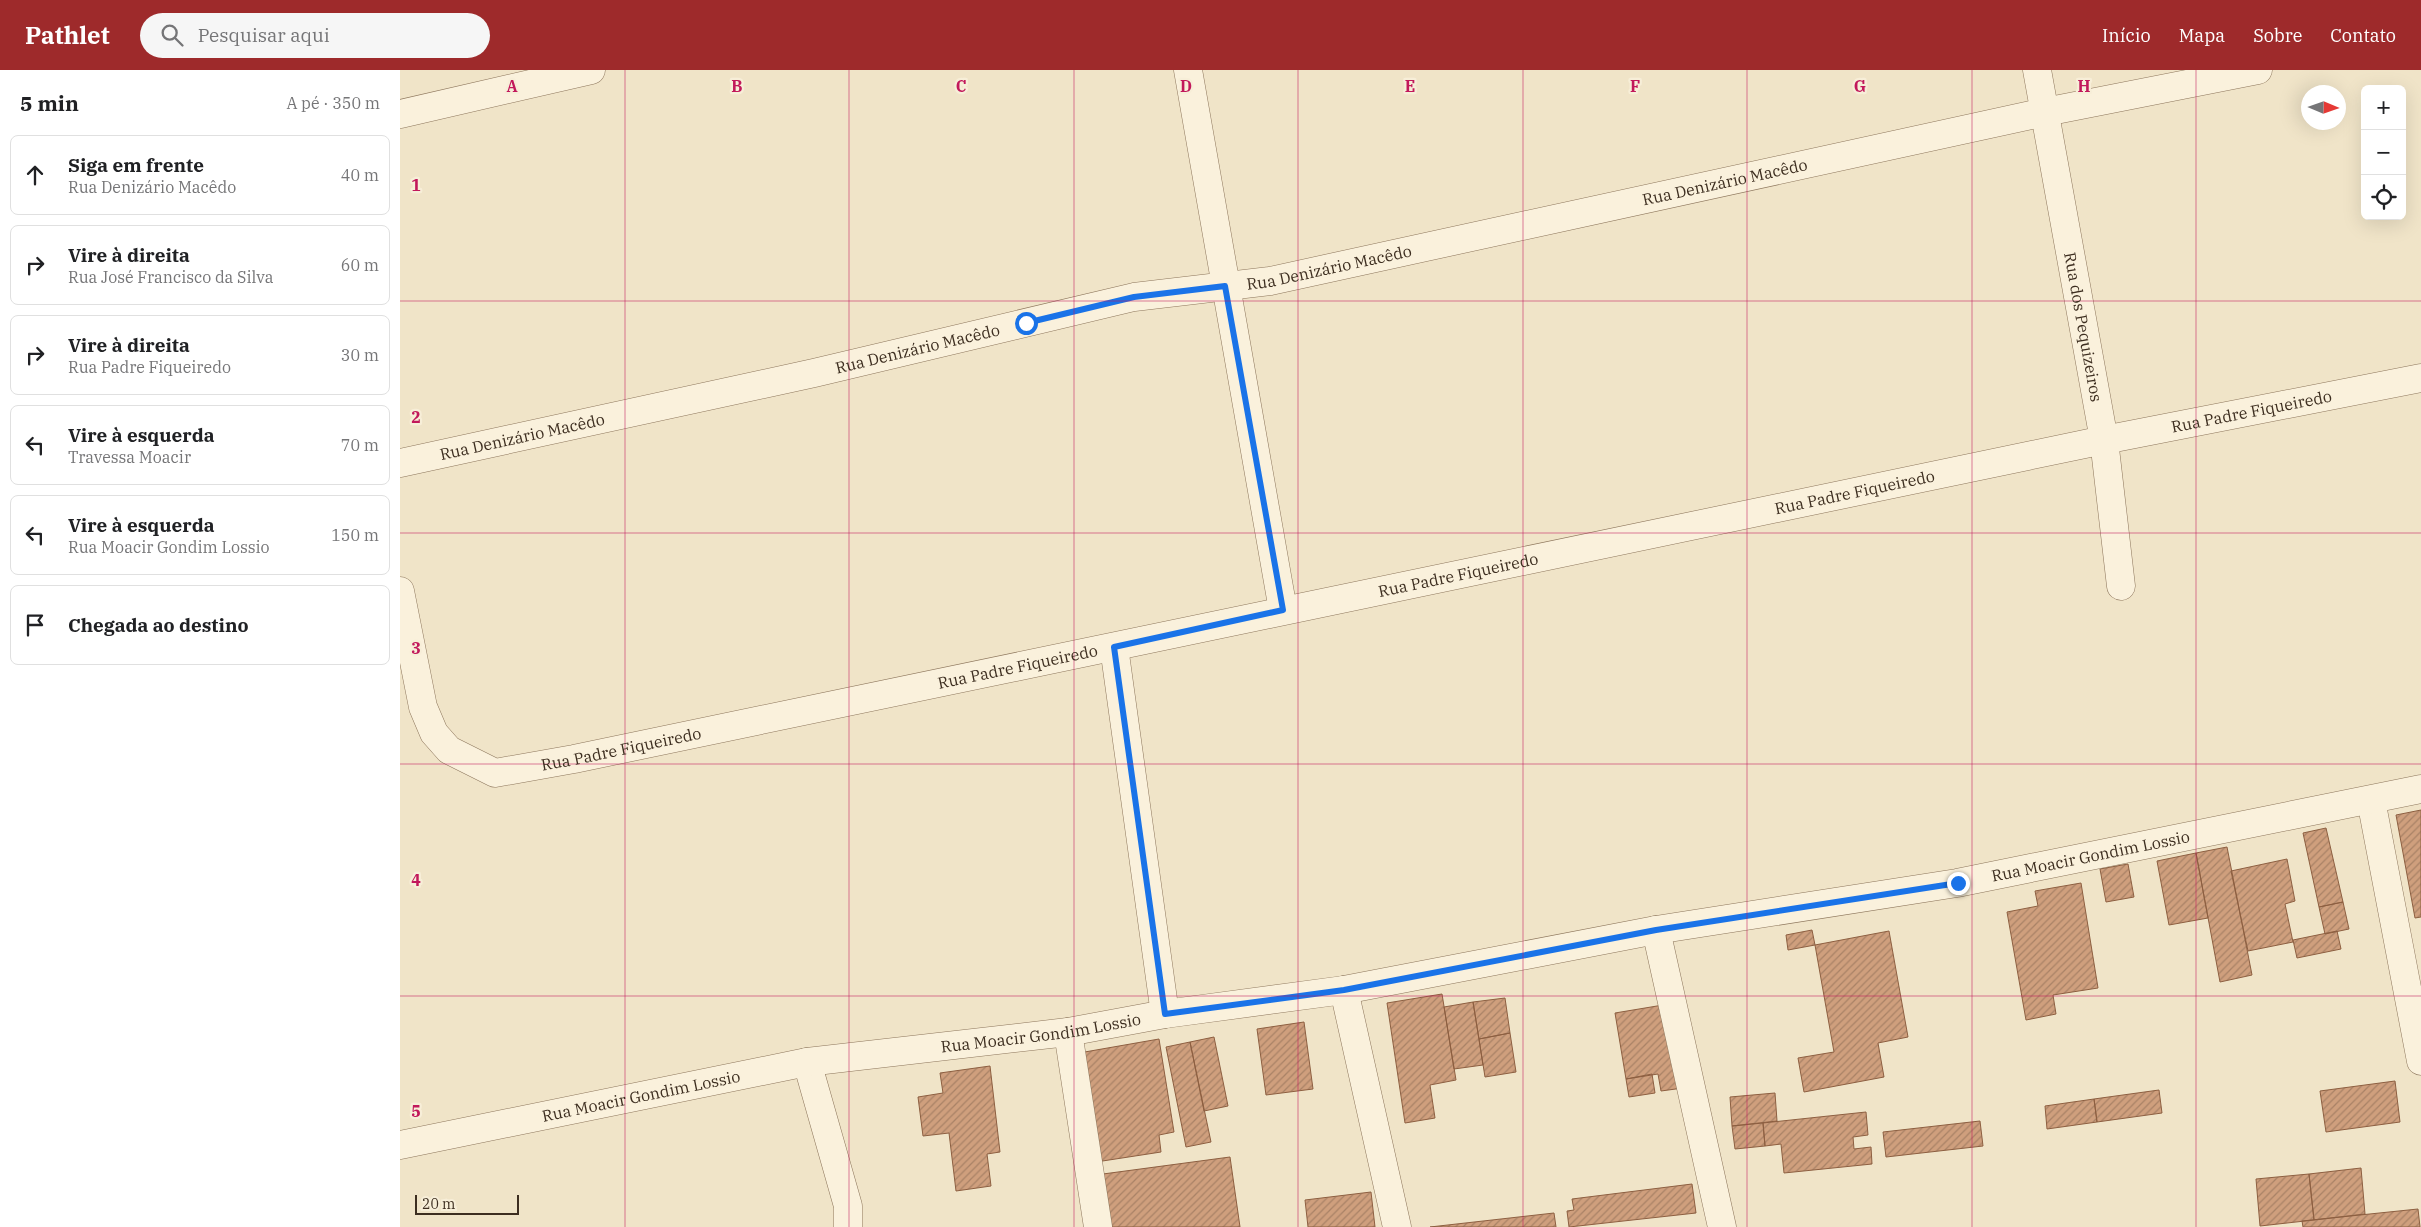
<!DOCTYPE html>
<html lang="pt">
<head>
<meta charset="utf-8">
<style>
	:root { --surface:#fff; --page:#f6f6f6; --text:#202124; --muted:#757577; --line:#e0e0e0; --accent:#9e2a2b }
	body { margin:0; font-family:"IBM Plex Serif",serif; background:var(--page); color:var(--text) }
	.controls { position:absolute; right:15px; top:15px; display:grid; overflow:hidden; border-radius:8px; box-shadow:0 5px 20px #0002 }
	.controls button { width:45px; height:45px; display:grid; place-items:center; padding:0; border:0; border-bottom:1px solid var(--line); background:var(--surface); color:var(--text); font:25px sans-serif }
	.compass { position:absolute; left:1901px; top:15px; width:45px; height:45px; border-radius:50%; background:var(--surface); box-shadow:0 5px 20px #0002; rotate:92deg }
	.scale { position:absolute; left:15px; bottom:12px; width:104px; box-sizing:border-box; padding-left:5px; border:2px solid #3d2e20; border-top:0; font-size:14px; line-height:18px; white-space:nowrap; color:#3d2e20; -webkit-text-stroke:4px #f7eed8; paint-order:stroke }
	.stop { position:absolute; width:15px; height:15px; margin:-11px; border:4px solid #1a73e8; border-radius:50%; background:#fff }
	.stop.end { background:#1a73e8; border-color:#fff; box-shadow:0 1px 5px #0008 }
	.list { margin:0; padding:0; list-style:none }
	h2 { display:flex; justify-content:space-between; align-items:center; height:65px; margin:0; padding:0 20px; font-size:21px }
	h2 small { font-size:16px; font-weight:400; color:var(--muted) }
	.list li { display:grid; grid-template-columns:32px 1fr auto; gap:15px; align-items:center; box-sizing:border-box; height:80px; margin:0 10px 10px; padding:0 10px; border:1px solid var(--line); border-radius:8px }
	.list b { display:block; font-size:19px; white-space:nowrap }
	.list p { margin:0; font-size:16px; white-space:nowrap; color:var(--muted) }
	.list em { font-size:16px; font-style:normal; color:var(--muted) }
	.icon { flex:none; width:28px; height:28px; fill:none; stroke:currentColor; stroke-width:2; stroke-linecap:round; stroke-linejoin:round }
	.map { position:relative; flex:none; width:2021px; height:1157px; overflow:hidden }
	header { display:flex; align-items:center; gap:30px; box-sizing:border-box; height:70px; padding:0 25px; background:var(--accent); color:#fff }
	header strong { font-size:24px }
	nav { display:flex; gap:28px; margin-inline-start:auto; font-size:18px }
	.search { width:350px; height:45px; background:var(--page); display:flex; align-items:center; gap:12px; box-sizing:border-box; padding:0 18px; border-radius:28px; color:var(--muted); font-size:19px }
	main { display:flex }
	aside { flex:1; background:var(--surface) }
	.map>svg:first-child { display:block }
	.building { fill:url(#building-hatch); stroke:#8d5f41 }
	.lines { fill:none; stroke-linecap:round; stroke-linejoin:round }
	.minor-casing { stroke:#8d765c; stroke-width:29 }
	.minor { stroke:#faf1dc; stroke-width:28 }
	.route { stroke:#1a73e8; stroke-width:6 }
	.grid { fill:none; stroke:#c2185b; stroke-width:1; stroke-opacity:0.55 }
	.labels { text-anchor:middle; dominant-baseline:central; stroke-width:4.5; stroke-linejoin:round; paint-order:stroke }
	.street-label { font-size:16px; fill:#3d2e20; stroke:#f7eed8 }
	.grid-label { font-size:16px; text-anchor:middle; font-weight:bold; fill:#c2185b; stroke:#f7eed8; stroke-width:4.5; stroke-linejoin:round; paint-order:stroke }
</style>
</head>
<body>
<header>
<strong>Pathlet</strong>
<div class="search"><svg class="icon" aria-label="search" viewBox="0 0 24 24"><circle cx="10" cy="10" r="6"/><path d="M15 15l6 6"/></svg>Pesquisar aqui</div>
<nav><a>Início</a><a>Mapa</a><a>Sobre</a><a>Contato</a></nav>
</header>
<main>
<aside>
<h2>5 min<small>A pé · 350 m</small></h2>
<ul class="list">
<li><svg class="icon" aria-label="ahead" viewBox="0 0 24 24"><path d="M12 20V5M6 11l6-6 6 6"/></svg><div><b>Siga em frente</b><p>Rua Denizário Macêdo</p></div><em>40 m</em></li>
<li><svg class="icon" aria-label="right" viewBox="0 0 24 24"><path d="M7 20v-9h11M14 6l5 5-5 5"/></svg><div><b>Vire à direita</b><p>Rua José Francisco da Silva</p></div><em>60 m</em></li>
<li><svg class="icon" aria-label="right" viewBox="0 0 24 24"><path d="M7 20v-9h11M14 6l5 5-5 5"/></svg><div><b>Vire à direita</b><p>Rua Padre Fiqueiredo</p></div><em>30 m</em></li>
<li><svg class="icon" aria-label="left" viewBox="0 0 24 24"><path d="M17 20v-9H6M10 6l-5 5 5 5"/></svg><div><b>Vire à esquerda</b><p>Travessa Moacir</p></div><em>70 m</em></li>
<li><svg class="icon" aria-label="left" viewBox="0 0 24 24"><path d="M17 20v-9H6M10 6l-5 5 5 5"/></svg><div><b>Vire à esquerda</b><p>Rua Moacir Gondim Lossio</p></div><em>150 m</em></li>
<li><svg class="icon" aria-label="arrive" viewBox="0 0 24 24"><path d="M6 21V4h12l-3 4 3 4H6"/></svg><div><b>Chegada ao destino</b></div></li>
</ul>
</aside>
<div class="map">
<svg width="2021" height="1157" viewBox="0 0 2021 1157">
	<defs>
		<pattern id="building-hatch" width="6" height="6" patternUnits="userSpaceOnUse" patternTransform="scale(1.25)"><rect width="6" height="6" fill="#cf9f7d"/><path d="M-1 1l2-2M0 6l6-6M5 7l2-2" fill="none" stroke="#a98266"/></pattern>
	</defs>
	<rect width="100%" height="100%" fill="#f0e4c8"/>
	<path class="building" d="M 2021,740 L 2021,847 L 2015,848 L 1996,745 Z
		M 1926,758 L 1943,832 L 1919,837 L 1903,763 Z
		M 1827,777 L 1852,905 L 1820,912 L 1796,783 Z
		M 1796,783 L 1808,848 L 1769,855 L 1757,791 Z
		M 1887,789 L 1895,831 L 1885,834 L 1893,872 L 1848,881 L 1831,801 Z
		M 1728,794 L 1734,827 L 1706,832 L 1700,799 Z
		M 1681,813 L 1698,918 L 1653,925 L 1656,944 L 1626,950 L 1607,842 L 1638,836 L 1635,821 Z
		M 1943,832 L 1949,859 L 1925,864 L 1919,837 Z
		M 1412,860 L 1415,875 L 1388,880 L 1386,865 Z
		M 1489,861 L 1508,967 L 1478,973 L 1484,1007 L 1404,1022 L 1398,988 L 1434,982 L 1415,875 Z
		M 1937,861 L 1941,879 L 1897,888 L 1893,870 Z
		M 1042,924 L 1056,1010 L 1030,1015 L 1035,1048 L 1005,1053 L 987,933 Z
		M 1105,928 L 1110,963 L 1079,969 L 1073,932 Z
		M 1073,932 L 1083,995 L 1054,999 L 1044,937 Z
		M 1269,934 L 1283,1018 L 1261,1021 L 1258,1004 L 1226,1009 L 1215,943 Z
		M 904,952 L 913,1019 L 866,1025 L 857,959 Z
		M 1110,963 L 1116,1002 L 1085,1007 L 1079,969 Z
		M 814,967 L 828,1036 L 804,1041 L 790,972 Z
		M 759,969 L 774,1062 L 759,1065 L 761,1082 L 696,1092 L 679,983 Z
		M 790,972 L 811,1072 L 786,1077 L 766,977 Z
		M 590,996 L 600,1082 L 587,1084 L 591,1116 L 556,1121 L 549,1063 L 523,1066 L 518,1027 L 543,1023 L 540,1003 Z
		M 1252,1004 L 1255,1023 L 1229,1027 L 1226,1009 Z
		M 1995,1011 L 2000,1052 L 1926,1062 L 1920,1021 Z
		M 1759,1020 L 1762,1043 L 1697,1052 L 1694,1029 Z
		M 1375,1023 L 1377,1051 L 1332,1056 L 1330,1027 Z
		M 1694,1029 L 1697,1052 L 1647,1059 L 1645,1036 Z
		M 1466,1042 L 1468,1065 L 1453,1067 L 1454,1079 L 1471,1077 L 1472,1094 L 1384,1103 L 1381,1074 L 1365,1076 L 1363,1053 Z
		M 1580,1051 L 1583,1076 L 1486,1087 L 1483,1062 Z
		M 1363,1053 L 1365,1076 L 1335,1079 L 1332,1056 Z
		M 830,1087 L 840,1157 L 710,1157 L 703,1104 Z
		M 1961,1098 L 1965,1144 L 1914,1150 L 1909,1104 Z
		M 1909,1104 L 1914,1150 L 1860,1156 L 1856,1109 Z
		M 1292,1114 L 1296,1143 L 1169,1157 L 1167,1141 L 1174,1140 L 1172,1129 Z
		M 971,1122 L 975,1157 L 908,1157 L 905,1130 Z
		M 2018,1139 L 2020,1157 L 1903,1157 L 1902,1151 Z
		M 1154,1143 L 1156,1157 L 1030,1157 Z"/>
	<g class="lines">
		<defs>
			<g id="minor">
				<path d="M 788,0 L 883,540"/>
				<path id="s1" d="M 1637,0 L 1704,370 L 1721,516"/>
				<path d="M 0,44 L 191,0"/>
				<path id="s2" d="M 0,393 L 414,303 L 734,227 L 870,211 L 1645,42 L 1858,0"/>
				<path id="s3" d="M 0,521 L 23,637 L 34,663 L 49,680 L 95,703 L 174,689 L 1704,370 L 2021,308"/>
				<path d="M 714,577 L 765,944"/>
				<path d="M 1971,730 L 2021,991"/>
				<path d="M 1256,860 L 1322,1157"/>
				<path d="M 944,920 L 997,1157"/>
				<path d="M 668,962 L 698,1157"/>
				<path d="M 407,992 L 448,1136 L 448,1157"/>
				<path id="s4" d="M 0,1075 L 407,992 L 668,962 L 765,944 L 944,920 L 1256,860 L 1557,813 L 2021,719"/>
			</g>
		</defs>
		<use href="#minor" class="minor-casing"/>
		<use href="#minor" class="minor"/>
	</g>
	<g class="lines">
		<path class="route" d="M 626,253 L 734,227 L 825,216 L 883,540 L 714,577 L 765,944 L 944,920 L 1256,860 L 1558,813"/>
	</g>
	<path class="grid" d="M 225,0 L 225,1157M 449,0 L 449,1157M 674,0 L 674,1157M 898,0 L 898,1157M 1123,0 L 1123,1157M 1347,0 L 1347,1157M 1572,0 L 1572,1157M 1796,0 L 1796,1157M 0,231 L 2021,231M 0,463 L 2021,463M 0,694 L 2021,694M 0,926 L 2021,926"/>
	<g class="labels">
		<g class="street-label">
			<text stroke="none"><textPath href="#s2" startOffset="1355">Rua Denizário Macêdo</textPath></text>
			<text stroke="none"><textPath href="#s2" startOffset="950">Rua Denizário Macêdo</textPath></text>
			<text stroke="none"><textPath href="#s1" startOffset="261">Rua dos Pequizeiros</textPath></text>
			<text stroke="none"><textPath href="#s2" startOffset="530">Rua Denizário Macêdo</textPath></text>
			<text stroke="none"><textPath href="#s3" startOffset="2014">Rua Padre Fiqueiredo</textPath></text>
			<text stroke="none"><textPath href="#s2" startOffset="125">Rua Denizário Macêdo</textPath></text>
			<text stroke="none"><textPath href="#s3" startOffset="1609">Rua Padre Fiqueiredo</textPath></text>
			<text stroke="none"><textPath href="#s3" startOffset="1204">Rua Padre Fiqueiredo</textPath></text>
			<text stroke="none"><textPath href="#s3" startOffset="754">Rua Padre Fiqueiredo</textPath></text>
			<text stroke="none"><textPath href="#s3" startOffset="349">Rua Padre Fiqueiredo</textPath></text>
			<text stroke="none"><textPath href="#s4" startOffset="1716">Rua Moacir Gondim Lossio</textPath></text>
			<text stroke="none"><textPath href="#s4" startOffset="651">Rua Moacir Gondim Lossio</textPath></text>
			<text stroke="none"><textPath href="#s4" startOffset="246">Rua Moacir Gondim Lossio</textPath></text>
		</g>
	</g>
	<g class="grid-label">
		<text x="112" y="22">A</text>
		<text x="337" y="22">B</text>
		<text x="561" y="22">C</text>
		<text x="786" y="22">D</text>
		<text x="1010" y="22">E</text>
		<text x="1235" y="22">F</text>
		<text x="1460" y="22">G</text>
		<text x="1684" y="22">H</text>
		<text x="16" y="121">1</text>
		<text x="16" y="353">2</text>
		<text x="16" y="584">3</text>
		<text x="16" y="816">4</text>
		<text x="16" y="1047">5</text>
	</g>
</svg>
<div class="controls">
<button>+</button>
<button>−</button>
<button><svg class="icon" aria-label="locate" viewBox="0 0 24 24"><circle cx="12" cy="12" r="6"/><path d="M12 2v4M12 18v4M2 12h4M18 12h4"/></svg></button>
</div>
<svg class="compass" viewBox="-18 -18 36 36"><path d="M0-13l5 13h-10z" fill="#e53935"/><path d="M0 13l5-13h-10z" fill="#757577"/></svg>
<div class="scale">20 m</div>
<div class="stop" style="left:626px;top:253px"></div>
<div class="stop end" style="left:1558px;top:813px"></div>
</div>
</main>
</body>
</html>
